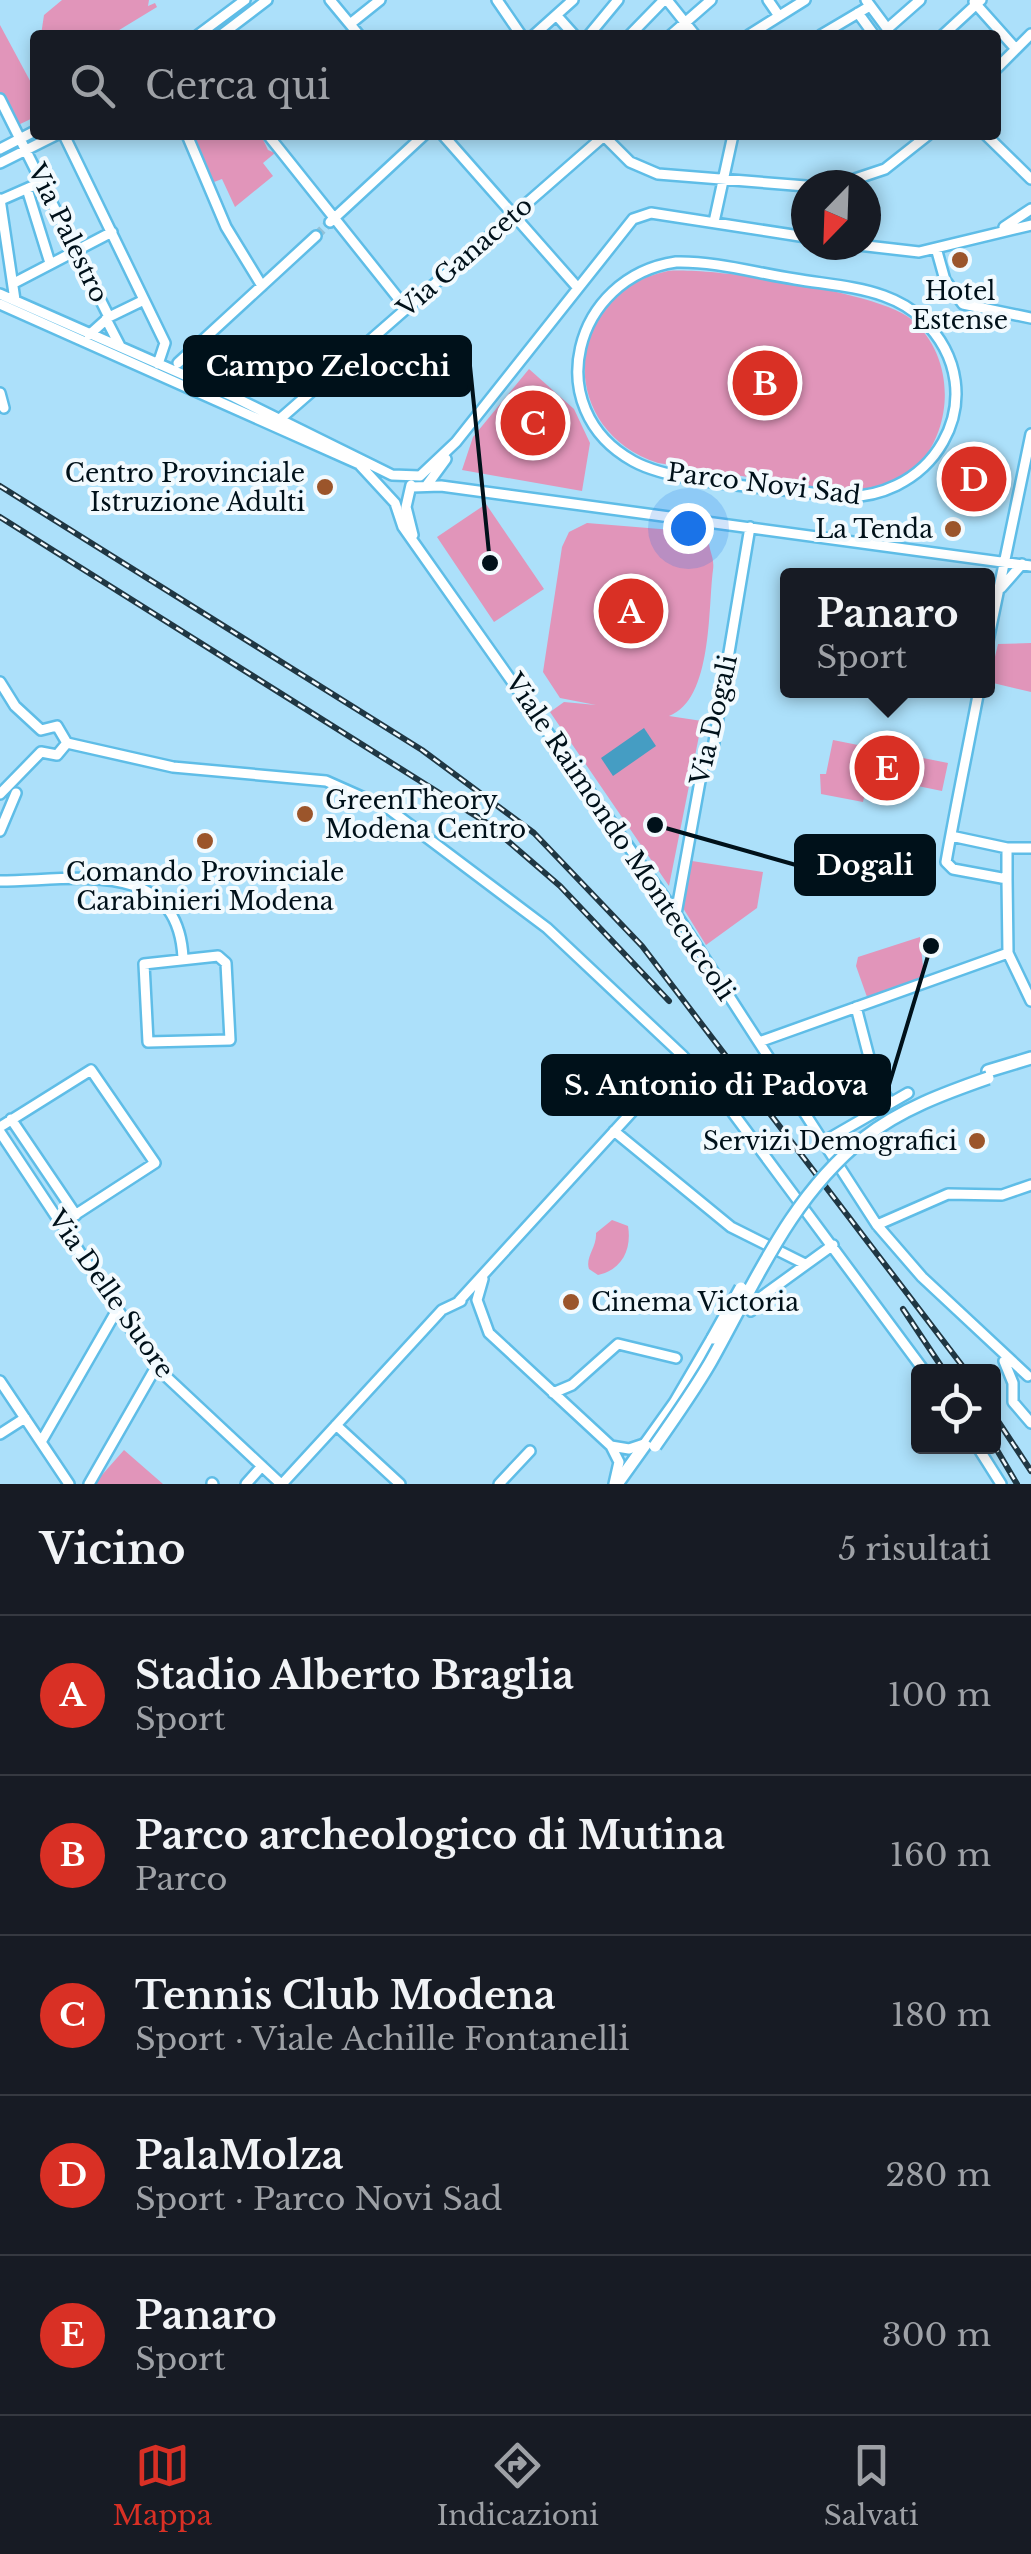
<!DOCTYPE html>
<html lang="it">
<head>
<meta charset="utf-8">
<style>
	:root { --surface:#171b24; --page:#20242c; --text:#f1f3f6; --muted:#9ea1a6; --line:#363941; --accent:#d93025 }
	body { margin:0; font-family:"Libre Baskerville",serif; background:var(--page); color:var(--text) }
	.controls { position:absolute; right:30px; bottom:30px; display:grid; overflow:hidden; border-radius:10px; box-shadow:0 5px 15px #0003 }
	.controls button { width:90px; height:90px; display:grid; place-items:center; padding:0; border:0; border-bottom:2px solid var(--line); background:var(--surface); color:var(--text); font:50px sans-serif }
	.compass { position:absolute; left:791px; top:170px; width:90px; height:90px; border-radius:50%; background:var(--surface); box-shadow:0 5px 15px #0003; rotate:203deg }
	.you { position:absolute; left:688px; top:528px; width:35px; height:35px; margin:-25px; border:8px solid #fff; border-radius:50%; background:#1a73e8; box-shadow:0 0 0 15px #1a73e833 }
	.badge { display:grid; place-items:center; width:65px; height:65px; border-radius:50%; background:var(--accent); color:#fff; font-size:32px; font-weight:700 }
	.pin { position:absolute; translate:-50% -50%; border:5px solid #fff; box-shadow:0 2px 10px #0006 }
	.popup { position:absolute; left:780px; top:568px; width:215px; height:130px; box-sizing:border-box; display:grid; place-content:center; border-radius:10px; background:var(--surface); filter:drop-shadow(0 2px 8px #0005); font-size:32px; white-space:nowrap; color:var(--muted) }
	.popup b { font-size:38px; color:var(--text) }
	.popup::after { content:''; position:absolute; left:50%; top:100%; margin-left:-20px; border:20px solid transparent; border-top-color:var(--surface) }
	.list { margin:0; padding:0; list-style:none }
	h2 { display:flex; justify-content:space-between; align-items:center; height:130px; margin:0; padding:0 40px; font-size:42px }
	h2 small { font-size:32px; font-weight:400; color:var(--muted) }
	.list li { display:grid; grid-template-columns:65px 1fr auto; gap:30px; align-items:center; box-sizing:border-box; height:160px; padding:0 40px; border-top:2px solid var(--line) }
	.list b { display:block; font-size:38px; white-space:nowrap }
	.list p { margin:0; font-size:32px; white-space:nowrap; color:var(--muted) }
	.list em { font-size:32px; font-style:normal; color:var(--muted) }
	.icon { flex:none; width:55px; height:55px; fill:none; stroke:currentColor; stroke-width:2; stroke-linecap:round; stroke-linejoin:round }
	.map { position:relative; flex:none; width:1031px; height:1484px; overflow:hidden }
	.search { position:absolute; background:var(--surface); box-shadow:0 5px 15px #0003; left:30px; right:30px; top:30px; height:110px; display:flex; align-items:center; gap:25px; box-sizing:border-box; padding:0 35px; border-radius:10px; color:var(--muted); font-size:38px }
	.sheet { height:930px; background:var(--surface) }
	nav { display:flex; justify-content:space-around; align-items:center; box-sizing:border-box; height:140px; border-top:2px solid var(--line); background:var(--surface); font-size:28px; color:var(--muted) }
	nav a { display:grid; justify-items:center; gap:5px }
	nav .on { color:var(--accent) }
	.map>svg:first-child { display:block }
	.green { fill:#e195ba }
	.water { fill:#459dc3 }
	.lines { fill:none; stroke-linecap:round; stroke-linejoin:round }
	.minor-tunnel { stroke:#92c1d8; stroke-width:9; stroke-dasharray:9 4.5; stroke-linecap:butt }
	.minor-casing { stroke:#5fbde7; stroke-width:14 }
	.major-casing { stroke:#5fbde7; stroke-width:16 }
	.minor { stroke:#fff; stroke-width:9 }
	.major { stroke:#fff; stroke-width:11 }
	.rail-casing { stroke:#203743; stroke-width:6 }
	.rail { stroke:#f2fafe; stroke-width:2.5; stroke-dasharray:8; stroke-linecap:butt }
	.major-bridge-casing { stroke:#5fbde7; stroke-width:16; stroke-linecap:butt }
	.major-bridge { stroke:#fff; stroke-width:11 }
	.poi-dot { fill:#9b552b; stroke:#f2fafe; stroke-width:4 }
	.labels { text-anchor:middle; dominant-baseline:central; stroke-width:8; stroke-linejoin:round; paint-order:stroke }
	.street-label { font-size:25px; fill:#00111a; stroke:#f2fafe }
	.poi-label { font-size:25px; fill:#00111a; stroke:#f2fafe; text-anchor:end }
	.leader { fill:none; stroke:#00111a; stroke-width:4 }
	.callout-dot { fill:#00111a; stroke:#f2fafe; stroke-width:4 }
	.callout { fill:#00111a; stroke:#00111a; stroke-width:4 }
	.callout-label { font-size:28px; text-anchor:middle; font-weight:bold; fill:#fff }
</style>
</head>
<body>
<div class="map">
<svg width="1031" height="1484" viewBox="0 0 1031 1484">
	<rect width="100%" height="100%" fill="#ace0fa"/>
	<path class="green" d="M 62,0 L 149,0 L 148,6 L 155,3 L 157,7 L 111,35 L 41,35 L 44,15 Z
		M 0,25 L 35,90 L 35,117 L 16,126 L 0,95 Z
		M 194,135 L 261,135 L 268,150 L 275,153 L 263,163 L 273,176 L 235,207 L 222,179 L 214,182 Z
		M 668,271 C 712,267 880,292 911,319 C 975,373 944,493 853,493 C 834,493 812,486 793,484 C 748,477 703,470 658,463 C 555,430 562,292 668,271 Z
		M 529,369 L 574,409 L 590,443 L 582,491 L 462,470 L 473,437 Z
		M 486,504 L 544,589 L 494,622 L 437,537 Z
		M 587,523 L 709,533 C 707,551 715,555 713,570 C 708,606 713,700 669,716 L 702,721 L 669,886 L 550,712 L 564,702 L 596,705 L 560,698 L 543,672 L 562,547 L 569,532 Z
		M 1031,643 L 1031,692 L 989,682 L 998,644 Z
		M 833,740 L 948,763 L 942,791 L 869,776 L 863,802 L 821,794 L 820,774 L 826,774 Z
		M 692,861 L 763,872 L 757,908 L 706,945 L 683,908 Z
		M 920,937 L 924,977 L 867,997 L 856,966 L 858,957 Z
		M 612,1220 L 628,1226 C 632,1249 622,1270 598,1275 L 589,1269 C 585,1257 597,1247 596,1233 Z
		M 124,1450 L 163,1484 L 94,1484 Z"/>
	<path class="water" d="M 644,728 L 656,746 L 613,776 L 601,758 Z"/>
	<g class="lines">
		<path class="minor-tunnel" d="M 316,236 L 330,222"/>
		<defs>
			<path id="minor" d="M 330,0 L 359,35
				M 497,0 L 521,35
				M 667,0 L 695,35
				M 768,0 L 779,16
				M 866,0 L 892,35
				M 974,2 L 1016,49
				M 858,13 L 874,35
				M 557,16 L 574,35
				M 350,24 L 380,0
				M 887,29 L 920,0
				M 198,35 L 245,0
				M 221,35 L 267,0
				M 534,35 L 573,0
				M 589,35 L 618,0
				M 630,35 L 664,0
				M 671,35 L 711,0
				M 749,35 L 805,0
				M 821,35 L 870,6
				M 943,35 L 981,0
				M 996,69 L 1031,34
				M 0,99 L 109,317
				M 64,135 L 165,343 L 158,364
				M 187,135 L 226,227 L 262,286
				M 268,135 L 406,308
				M 443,135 L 578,288
				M 603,135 L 630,162 L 658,174 L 806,186
				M 986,135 L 1031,179
				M 0,149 L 35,131
				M 0,163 L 56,135
				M 837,185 L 885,169 L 928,135
				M 27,189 L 50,263
				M 0,199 L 15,300
				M 1,200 L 42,182
				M 330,222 L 424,135
				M 714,222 L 733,135
				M 1004,227 L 1031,209
				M 858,245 L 919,252 L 1031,225
				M 936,248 L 945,280 L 963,304 L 1031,318
				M 676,262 C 715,261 756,273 795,279 C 824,284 857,286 884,296 C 898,301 912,309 922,319 C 1001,395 931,512 826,495 C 775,487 676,485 633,461 C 539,409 573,277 676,262 Z
				M 16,282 L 112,232
				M 0,294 L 234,397 L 392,475 L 420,476 L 456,442 L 633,219 L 651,213 L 806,237
				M 0,304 L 359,464 L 395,503
				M 106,319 L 120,346
				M 89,335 L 109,317 L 144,300
				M 178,363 L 316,236
				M 0,393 L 4,408
				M 280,419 L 605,135
				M 411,485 L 406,507 L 413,535
				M 427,485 L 446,459
				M 412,487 L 441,486 L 1031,566
				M 395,503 L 403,527 L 676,914 L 877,1225 L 922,1277 L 1028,1376
				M 1001,588 L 1022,564
				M 987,646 L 1031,434
				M 0,682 L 15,706 L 41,730
				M 41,730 L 57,726 L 67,743
				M 67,743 L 173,767 L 326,781 L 389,809 L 547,928 L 683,1056 L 733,1113 L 925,1372
				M 41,752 L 57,755 L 67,743
				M 0,794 L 41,752
				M 0,831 L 16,793
				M 951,836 L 1007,848 L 1007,879 L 953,869 L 946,862 C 956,805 968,748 979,690
				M 1007,848 L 1031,848
				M 1007,879 L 1008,953 L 1031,1001
				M 0,881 C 73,881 178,856 183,958
				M 676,914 L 702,770 L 713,748 L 750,527
				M 218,956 L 226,963 L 230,1040 L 148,1042 L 144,964 Z
				M 856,1007 L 869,1057 L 867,1065 L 889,1101
				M 759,1042 L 1008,953
				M 11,1119 L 76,1215
				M 0,1127 L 91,1070 L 155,1163 L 61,1224
				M 614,1131 L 731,1227 L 805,1264
				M 0,1132 L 156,1367 L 281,1484
				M 823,1142 L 908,1093
				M 877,1225 L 948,1194 L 1002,1195 L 1031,1185
				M 483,1279 L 477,1300 L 489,1333 L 611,1446 L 619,1462 L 614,1484
				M 459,1301 L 683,1056
				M 751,1311 L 757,1300 L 833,1245
				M 1004,1361 L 1013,1383 L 1013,1402 L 1031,1423
				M 0,1381 L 69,1484
				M 553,1393 L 572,1385 L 618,1344 L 676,1358
				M 336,1425 L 400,1484
				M 0,1434 L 25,1418
				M 41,1442 L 117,1310
				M 611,1446 L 629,1449 L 647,1443
				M 977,1446 L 1001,1484
				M 212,1483 L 213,1484
				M 89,1484 L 156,1367
				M 246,1484 L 262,1466
				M 282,1484 L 442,1310 L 461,1301
				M 499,1484 L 530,1451"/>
			<path id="major" d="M 988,1071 L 1031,1058
				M 617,1484 L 675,1403 L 713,1338"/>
		</defs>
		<use href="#minor" class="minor-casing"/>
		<use href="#major" class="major-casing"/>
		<use href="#minor" class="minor"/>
		<use href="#major" class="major"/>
		<defs>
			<path id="rail" d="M 0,486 L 422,750 L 534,833 L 642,946 L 967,1372
				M 0,517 L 487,823 L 560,886 L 669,1001
				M 903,1309 L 945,1372
				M 994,1415 L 1031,1471
				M 994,1445 L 1017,1484"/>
		</defs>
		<use href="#rail" class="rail-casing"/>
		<use href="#rail" class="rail"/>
		<defs>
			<path id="major-bridge" d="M 713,1338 L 741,1288
				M 655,1446 C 674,1419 693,1392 710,1363 C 755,1283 790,1197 864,1138 C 901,1109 945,1093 988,1078"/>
		</defs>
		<use href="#major-bridge" class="major-bridge-casing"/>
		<use href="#major-bridge" class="major-bridge"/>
	</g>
	<g class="poi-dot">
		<circle cx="960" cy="260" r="10"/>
		<circle cx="325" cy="487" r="10"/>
		<circle cx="953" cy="529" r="10"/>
		<circle cx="305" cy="814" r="10"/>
		<circle cx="205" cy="841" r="10"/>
		<circle cx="977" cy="1141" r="10"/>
		<circle cx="571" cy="1302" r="10"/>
	</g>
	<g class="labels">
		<g class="street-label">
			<text transform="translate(68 233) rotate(64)">Via Palestro</text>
			<text transform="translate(465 257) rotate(-41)">Via Ganaceto</text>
			<text transform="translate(764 484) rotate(7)">Parco Novi Sad</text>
			<text transform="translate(714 720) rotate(-77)">Via Dogali</text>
			<text transform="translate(620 837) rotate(56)">Viale Raimondo Montecuccoli</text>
			<text transform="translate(111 1294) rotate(55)">Via Delle Suore</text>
		</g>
		<g class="poi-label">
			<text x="960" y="291" text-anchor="middle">Hotel<tspan x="960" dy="29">Estense</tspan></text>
			<text x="305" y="473">Centro Provinciale<tspan x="305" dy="29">Istruzione Adulti</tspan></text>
			<text x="933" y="529">La Tenda</text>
			<text x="325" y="800" text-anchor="start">GreenTheory<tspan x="325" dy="29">Modena Centro</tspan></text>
			<text x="205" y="872" text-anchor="middle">Comando Provinciale<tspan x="205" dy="29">Carabinieri Modena</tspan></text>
			<text x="957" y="1141">Servizi Demografici</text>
			<text x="591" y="1302" text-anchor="start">Cinema Victoria</text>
		</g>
	</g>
	<path class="leader" d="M490 563L470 366M655 825L796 865M931 946L889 1085"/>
	<g class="callout-dot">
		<circle cx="490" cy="563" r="10"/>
		<circle cx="655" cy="825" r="10"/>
		<circle cx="931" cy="946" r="10"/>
	</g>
	<g class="callout">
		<rect x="185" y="337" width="285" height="58" rx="10"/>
		<rect x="796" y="836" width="138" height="58" rx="10"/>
		<rect x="543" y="1056" width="346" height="58" rx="10"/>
	</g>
	<g class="callout-label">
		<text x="328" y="376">Campo Zelocchi</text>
		<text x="865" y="875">Dogali</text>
		<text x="716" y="1095">S. Antonio di Padova</text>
	</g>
</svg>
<div class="controls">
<button><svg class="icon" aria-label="locate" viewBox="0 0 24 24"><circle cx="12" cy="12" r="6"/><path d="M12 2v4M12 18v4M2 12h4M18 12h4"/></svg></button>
</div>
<svg class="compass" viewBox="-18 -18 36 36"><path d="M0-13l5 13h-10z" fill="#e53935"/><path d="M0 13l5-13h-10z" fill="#9ea1a6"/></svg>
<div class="you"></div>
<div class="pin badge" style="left:631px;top:611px">A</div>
<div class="pin badge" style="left:765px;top:383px">B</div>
<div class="pin badge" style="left:533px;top:423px">C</div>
<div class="pin badge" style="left:974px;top:479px">D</div>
<div class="pin badge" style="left:887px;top:768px">E</div>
<div class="popup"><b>Panaro</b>Sport</div>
<div class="search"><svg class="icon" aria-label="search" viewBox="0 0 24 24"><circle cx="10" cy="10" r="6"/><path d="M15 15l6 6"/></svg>Cerca qui</div>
</div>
<section class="sheet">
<h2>Vicino<small>5 risultati</small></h2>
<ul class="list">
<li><span class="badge">A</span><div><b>Stadio Alberto Braglia</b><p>Sport</p></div><em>100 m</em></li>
<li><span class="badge">B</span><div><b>Parco archeologico di Mutina</b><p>Parco</p></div><em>160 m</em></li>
<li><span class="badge">C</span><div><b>Tennis Club Modena</b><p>Sport · Viale Achille Fontanelli</p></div><em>180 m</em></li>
<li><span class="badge">D</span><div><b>PalaMolza</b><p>Sport · Parco Novi Sad</p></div><em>280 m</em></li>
<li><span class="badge">E</span><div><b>Panaro</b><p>Sport</p></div><em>300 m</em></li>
</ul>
</section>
<nav>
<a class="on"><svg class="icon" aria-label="map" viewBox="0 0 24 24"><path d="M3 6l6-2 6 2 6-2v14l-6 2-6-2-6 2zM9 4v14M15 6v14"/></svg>Mappa</a>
<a><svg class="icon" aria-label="directions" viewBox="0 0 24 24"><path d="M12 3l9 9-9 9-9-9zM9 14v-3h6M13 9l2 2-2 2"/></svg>Indicazioni</a>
<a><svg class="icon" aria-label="saved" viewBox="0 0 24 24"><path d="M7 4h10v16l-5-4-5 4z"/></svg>Salvati</a>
</nav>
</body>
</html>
